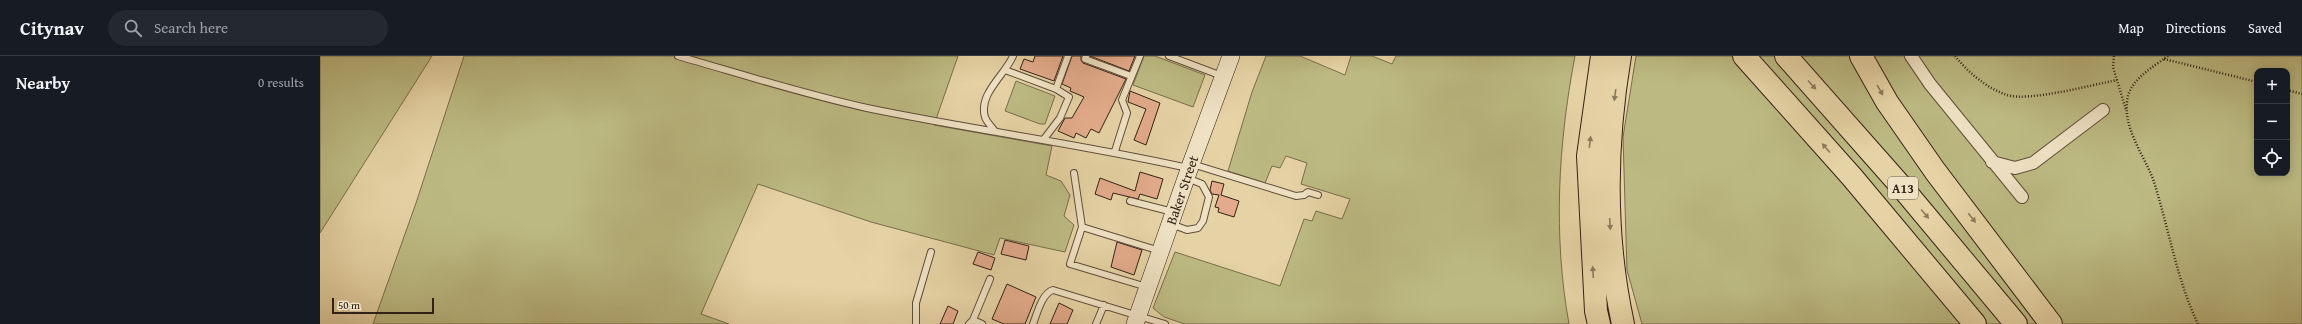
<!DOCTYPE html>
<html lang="en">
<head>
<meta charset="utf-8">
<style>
	:root { --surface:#171b24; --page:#242831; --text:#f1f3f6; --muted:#9ea1a6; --line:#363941 }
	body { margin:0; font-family:"Gentium Book Plus",serif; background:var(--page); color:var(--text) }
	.controls { position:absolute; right:12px; top:12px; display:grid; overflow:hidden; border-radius:8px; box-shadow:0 2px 10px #0003 }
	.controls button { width:36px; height:36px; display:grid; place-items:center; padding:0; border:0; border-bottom:1px solid var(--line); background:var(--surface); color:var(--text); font:20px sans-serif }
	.scale { position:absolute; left:12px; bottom:10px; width:102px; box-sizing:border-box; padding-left:4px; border:2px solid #332017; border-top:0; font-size:11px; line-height:14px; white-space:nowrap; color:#332017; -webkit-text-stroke:3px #efe2c4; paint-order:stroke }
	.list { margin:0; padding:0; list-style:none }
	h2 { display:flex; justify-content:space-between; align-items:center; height:52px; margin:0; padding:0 16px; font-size:17px }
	h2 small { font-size:13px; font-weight:400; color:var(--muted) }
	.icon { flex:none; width:22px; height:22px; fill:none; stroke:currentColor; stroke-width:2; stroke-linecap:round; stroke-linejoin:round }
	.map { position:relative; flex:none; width:1982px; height:268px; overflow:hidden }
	header { display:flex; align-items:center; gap:24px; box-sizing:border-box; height:56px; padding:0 20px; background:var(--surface); border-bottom:1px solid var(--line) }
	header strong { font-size:19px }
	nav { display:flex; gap:22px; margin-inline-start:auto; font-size:14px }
	.search { width:280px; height:36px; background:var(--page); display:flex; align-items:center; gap:10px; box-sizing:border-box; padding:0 14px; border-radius:22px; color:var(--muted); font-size:15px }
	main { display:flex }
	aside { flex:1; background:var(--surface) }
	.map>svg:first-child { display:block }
	.green { fill:#bcba82; stroke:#786d4c; fill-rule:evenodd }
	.building { fill:#e3ab8b; stroke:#332017 }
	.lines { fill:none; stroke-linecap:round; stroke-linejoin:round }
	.lane-casing { stroke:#604d3a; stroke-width:8 }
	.street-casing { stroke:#604d3a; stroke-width:14 }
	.secondary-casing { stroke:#332017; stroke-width:18 }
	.highway-casing { stroke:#332017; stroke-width:24 }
	.path { stroke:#332017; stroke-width:2.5; stroke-dasharray:1 2; stroke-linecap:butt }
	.lane { stroke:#efe2c4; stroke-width:6 }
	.street { stroke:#efe2c4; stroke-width:12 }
	.secondary { stroke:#efe2c4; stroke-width:17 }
	.highway { stroke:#e6d3a5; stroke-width:22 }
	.oneway { fill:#8c7a5e }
	.labels { text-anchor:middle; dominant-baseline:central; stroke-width:3.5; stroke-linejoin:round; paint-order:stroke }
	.shield { fill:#efe2c4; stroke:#6b5a4b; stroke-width:1 }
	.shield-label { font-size:13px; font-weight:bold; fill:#332017 }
	.street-label { font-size:14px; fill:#332017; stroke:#efe2c4 }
</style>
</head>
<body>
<header>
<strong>Citynav</strong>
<div class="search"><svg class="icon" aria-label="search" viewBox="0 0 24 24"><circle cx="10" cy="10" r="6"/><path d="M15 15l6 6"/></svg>Search here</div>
<nav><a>Map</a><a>Directions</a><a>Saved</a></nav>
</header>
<main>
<aside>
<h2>Nearby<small>0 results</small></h2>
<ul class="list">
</ul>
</aside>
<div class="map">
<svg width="1982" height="268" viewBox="0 0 1982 268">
	<rect width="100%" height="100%" fill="#e6d3a5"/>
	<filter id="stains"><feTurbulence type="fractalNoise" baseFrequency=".005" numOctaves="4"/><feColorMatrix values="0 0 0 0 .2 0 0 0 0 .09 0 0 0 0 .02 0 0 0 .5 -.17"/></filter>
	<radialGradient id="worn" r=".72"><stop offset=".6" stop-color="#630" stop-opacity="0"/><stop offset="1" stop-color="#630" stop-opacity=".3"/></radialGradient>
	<path class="green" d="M 0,0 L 112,0 L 0,177 Z
		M 144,0 L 638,0 L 614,69 L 732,90 L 726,119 L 741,125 L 750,139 L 744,160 L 754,169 L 745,196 L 680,182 L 674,199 L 551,166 L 438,128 L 381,258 L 409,268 L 53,268 L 96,147 Z
		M 824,0 L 835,0 L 885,19 L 873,51 L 813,29 Z
		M 946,0 L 980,0 L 1025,19 L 1031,0 L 1052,0 L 1072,8 L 1076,0 L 1255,0 C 1238,89 1233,179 1249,268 L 865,268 L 844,261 L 833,252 L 855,196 L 960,230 L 984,163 L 992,165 L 996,155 L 1022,163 L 1030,143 L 981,128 L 987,107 L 966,100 L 960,112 L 952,110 L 945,127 L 908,115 L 932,36 Z
		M 1316,0 L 1982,0 L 1982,268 L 1322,268 L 1307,214 L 1303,81 ZM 1937,15 L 1967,15 L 1967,117 L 1937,117 Z
		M 696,25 L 735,40 L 725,68 L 720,68 L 685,55 Z"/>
	<path class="building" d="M 715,0 L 743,0 L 734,25 L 700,13 L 704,3 L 713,6 Z
		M 752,0 L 761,0 L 761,4 L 763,7 L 806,23 L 779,77 L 771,73 L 766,82 L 756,77 L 754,82 L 738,75 L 745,62 L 752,62 L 764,41 L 750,35 L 751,32 L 742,28 Z
		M 770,0 L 815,0 L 809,15 Z
		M 810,35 L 840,47 L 826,89 L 814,84 L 826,53 L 808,46 Z
		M 820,116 L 843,123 L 837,143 L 820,138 L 818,143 L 793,137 L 791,144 L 775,138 L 780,122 L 815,135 Z
		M 892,125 L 904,128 L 901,139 L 919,145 L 914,161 L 898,156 L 899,152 L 895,151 L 899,139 L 892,138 L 890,134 Z
		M 685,184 L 709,190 L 706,204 L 681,198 Z
		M 797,186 L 822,194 L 814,219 L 791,211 Z
		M 658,196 L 675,202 L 671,214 L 653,208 Z
		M 687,228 L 716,241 L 705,268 L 684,268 L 672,263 Z
		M 739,247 L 753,254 L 747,268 L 730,268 Z
		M 628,250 L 638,255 L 633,268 L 620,268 Z"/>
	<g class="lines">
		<defs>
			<path id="lane" d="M 358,0 C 421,18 483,38 547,52 C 653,74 761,88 868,112
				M 766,0 L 765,3 L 811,20
				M 849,0 L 902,20
				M 685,14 L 736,33
				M 674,74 C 671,70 666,65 665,61 C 658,38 685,19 693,0
				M 724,83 L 740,62 L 749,41 L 736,33 L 748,0
				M 795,95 L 807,57 L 802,44 L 820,0
				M 872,108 L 976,140 L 984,139 L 988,136 L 998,139
				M 754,117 L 762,171
				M 810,145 L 853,156
				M 851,168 L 867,174 L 878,172 L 883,165 L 889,141 L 882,128 L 867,122
				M 827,231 L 750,208 L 762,171 L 840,195
				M 653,264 L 670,223
				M 596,268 L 596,247 L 611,196
				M 649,268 L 653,264 L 662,268
				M 713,268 C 717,258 722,237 733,234 L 845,268
				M 776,268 L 784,249"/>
			<path id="street" d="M 1591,0 L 1610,28 L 1702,141
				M 1672,106 L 1695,112 L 1713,107 L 1783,54"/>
			<path id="secondary" d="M 815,268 L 871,108 L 911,0"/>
			<path id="highway" d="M 1300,0 C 1285,89 1284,180 1303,268
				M 1424,0 L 1532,121 L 1655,268
				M 1466,0 L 1580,129 L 1696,268
				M 1541,0 L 1567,46 L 1615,115 L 1731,268
				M 1279,268 L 1276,255 L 1268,100 L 1282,0"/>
		</defs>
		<use href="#lane" class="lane-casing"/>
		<use href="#street" class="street-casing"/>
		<use href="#secondary" class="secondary-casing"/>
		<use href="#highway" class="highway-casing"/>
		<path class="path" d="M 1635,0 C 1648,16 1666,32 1687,39 C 1708,46 1772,29 1797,24
			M 1794,0 L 1793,11 L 1806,54
			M 1848,0 C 1834,10 1812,23 1808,40 C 1801,70 1823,97 1833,123 C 1849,172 1856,222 1878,268
			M 1844,3 L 1937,26
			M 1967,34 L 1982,38"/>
		<use href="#lane" class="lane"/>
		<use href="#street" class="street"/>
		<use href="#secondary" class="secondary"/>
		<use href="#highway" class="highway"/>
	</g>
	<defs><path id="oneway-solid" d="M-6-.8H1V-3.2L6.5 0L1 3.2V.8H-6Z"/></defs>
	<g class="oneway">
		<use href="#oneway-solid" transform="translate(1492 29) rotate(48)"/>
		<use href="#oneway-solid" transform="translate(1560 34) rotate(60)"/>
		<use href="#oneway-solid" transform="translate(1295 39) rotate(98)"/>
		<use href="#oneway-solid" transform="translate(1270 86) rotate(-83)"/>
		<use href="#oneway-solid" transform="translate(1506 92) rotate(-131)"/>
		<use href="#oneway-solid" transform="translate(1605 158) rotate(50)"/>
		<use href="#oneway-solid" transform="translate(1652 162) rotate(52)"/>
		<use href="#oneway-solid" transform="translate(1290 168) rotate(86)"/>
		<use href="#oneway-solid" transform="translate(1273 216) rotate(-93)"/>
	</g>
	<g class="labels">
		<rect class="shield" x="1568" y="121" width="30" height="22" rx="3"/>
		<g class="shield-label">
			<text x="1583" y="132">A13</text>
		</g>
		<g class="street-label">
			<text transform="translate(862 134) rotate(-71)">Baker Street</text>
		</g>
	</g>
	<rect width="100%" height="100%" filter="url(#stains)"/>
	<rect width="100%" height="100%" fill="url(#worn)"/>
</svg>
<div class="controls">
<button>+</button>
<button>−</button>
<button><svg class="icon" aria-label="locate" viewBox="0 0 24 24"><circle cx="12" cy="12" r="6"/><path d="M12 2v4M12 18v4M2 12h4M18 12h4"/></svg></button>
</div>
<div class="scale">50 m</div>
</div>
</main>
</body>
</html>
